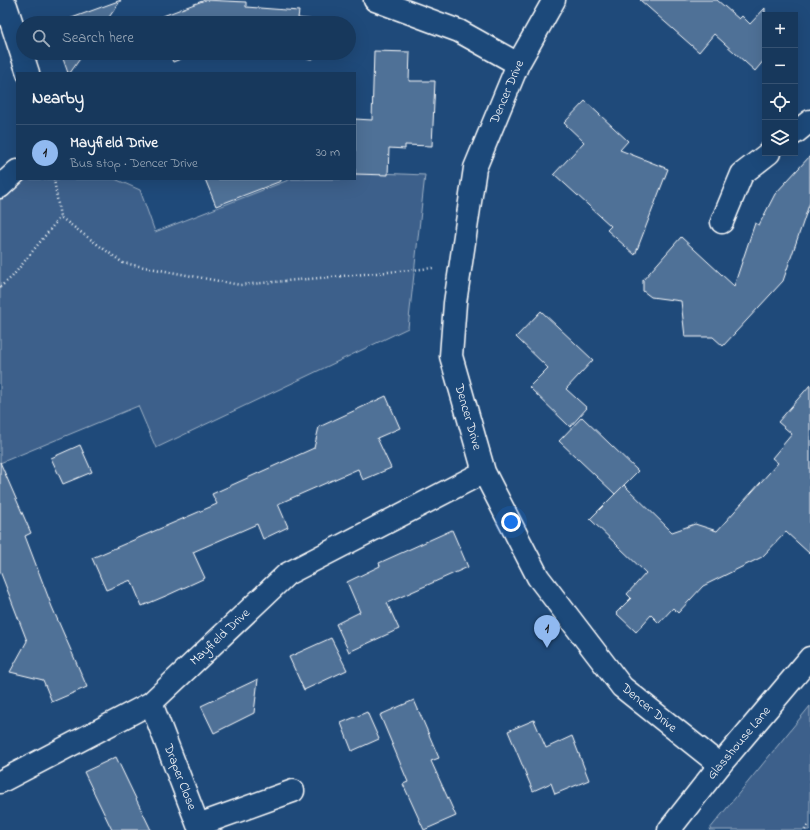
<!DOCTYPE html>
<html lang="en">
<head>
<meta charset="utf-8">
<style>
	:root { --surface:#17385c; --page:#244365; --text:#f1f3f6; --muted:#9eacbb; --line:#365272; --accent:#90b9f0 }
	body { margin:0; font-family:"Indie Flower",sans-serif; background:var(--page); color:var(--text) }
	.controls { position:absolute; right:12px; top:12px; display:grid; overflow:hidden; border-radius:0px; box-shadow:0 4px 16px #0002 }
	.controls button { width:36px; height:36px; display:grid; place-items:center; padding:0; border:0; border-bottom:1px solid var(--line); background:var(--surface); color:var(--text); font:20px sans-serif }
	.you { position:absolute; left:511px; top:522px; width:14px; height:14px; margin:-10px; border:3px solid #fff; border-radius:50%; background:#1a73e8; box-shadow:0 0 0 6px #1a73e833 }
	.badge { display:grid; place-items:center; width:26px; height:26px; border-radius:50%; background:var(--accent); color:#111; font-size:13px; font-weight:700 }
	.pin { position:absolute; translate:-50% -33px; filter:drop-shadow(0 1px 2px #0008) }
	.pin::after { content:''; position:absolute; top:21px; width:14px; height:12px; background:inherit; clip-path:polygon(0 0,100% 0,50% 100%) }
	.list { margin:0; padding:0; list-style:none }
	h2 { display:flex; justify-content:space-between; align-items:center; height:52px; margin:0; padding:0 16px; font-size:17px }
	h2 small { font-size:13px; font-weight:400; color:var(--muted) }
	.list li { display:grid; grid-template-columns:26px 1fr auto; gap:12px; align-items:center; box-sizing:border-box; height:56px; padding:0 16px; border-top:1px solid var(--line) }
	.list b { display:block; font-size:15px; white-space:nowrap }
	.list p { margin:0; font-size:13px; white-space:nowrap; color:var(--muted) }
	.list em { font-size:13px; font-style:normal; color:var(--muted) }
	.icon { flex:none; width:22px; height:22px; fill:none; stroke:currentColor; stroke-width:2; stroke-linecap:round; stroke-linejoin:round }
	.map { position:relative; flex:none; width:810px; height:830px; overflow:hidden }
	.search { position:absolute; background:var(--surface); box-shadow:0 4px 16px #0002; left:16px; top:16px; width:340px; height:44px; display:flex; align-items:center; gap:10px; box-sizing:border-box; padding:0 14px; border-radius:22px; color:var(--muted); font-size:15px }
	.panel { position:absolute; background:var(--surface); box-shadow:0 4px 16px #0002; left:16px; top:72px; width:340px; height:108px; border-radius:0px }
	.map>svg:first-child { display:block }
	.green { fill:#3c618b; stroke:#9eb0c5 }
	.building { fill:#507197; stroke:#fff }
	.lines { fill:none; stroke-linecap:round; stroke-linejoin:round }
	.street-casing { stroke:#fff; stroke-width:25 }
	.secondary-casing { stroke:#fff; stroke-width:25 }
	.path { stroke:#fff; stroke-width:2.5; stroke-dasharray:1 3; stroke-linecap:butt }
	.street { stroke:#1f4a7a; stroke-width:22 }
	.secondary { stroke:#1f4a7a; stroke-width:22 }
	.labels { text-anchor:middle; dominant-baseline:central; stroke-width:3; stroke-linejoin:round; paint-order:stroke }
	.street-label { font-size:13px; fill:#fff; stroke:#1f4a7a }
</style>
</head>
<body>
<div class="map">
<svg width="810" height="830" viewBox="0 0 810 830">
	<rect width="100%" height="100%" fill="#1f4a7a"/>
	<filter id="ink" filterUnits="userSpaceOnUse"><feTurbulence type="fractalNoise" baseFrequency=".025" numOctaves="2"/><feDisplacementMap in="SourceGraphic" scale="8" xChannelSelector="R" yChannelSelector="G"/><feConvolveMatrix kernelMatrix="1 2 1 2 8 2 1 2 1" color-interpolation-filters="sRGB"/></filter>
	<g filter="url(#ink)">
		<path class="green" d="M 355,172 L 425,175 L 408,328 L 156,448 L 138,406 L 0,463 L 0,187 L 17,179 L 115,179 L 140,190 L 155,232 L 291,179 L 355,179 Z
			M 810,706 L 810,830 L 709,830 Z"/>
		<path class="building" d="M 121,0 L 105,23 L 58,23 Z
			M 205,0 L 246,2 L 246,7 L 299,11 L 298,18 L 316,20 L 316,23 L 156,23 L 155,19 Z
			M 640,0 L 717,0 L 739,19 L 742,16 L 750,24 L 765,8 L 765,59 L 755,71 L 714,34 L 699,52 Z
			M 374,51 L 410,52 L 409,81 L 435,81 L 432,146 L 405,145 L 405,149 L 389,148 L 388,175 L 355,174 L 355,119 L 372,120 Z
			M 61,53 L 84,53 L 70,73 L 68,73 Z
			M 169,53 L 196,53 L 173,62 Z
			M 229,53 L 314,53 L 313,59 Z
			M 585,101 L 628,141 L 620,150 L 668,169 L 635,255 L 607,230 L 611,226 L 554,174 L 584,142 L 564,123 Z
			M 810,156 L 810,202 L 783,281 L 723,346 L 713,337 L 685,337 L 681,301 L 651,297 L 643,291 L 643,280 L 681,237 L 734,286 L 755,223 L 759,225 L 775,194 Z
			M 205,179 L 281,179 L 281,181 L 216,206 Z
			M 541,311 L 593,360 L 566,389 L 587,408 L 570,427 L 529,387 L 548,368 L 516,337 Z
			M 810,385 L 810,554 L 786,532 L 762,557 L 703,586 L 678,613 L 673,608 L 659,623 L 651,615 L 636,632 L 616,613 L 631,598 L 627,594 L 646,573 L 590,519 L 624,485 L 672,532 L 695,524 L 717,531 L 778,463 L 772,458 L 792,434 L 778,422 Z
			M 386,396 L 400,428 L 377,438 L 391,468 L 363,480 L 358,469 L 278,504 L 288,527 L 263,539 L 257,524 L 193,552 L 205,578 L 168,595 L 142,606 L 131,580 L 106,590 L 92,558 L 217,504 L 212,494 L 314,448 L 319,427 Z
			M 582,417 L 638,471 L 615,494 L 559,441 Z
			M 80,445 L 92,472 L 63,484 L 51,458 Z
			M 0,462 L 31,533 L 25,536 L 52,607 L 87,687 L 52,702 L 43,680 L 10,672 L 27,641 L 0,571 Z
			M 452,530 L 468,567 L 387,603 L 399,629 L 349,652 L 336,624 L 360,612 L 347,582 L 380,566 L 379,563 Z
			M 331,638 L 347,670 L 304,690 L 289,657 Z
			M 258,679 L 254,713 L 214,733 L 201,706 Z
			M 414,700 L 439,758 L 431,761 L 456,816 L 424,830 L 403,784 L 408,782 L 380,715 Z
			M 367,712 L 379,739 L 352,751 L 341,723 Z
			M 534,720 L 546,748 L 572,736 L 589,780 L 555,794 L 551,783 L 533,791 L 508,731 Z
			M 116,757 L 151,830 L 112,830 L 84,772 Z"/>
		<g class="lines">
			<defs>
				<path id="street" d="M 375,0 L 459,31 L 518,64
					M 554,0 L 518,64 L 475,168 L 455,303 L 451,356 L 484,472 L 538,577 L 622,687 L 720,765
					M 6,6 L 28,73
					M 795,133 L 810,121
					M 0,187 L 17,171
					M 722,222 L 742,174 L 769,153
					M 151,703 L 198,825 L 293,791
					M 0,782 L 151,703 L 287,574 L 484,472"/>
				<path id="secondary" d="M 669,830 L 720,765 L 810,658"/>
			</defs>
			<use href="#street" class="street-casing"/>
			<use href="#secondary" class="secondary-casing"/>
			<path class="path" d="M 54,179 L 60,217 L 123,263 L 240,285 L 433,268
				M 0,287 L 12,277 L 60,217
				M 805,830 L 810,824"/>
			<use href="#street" class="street"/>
			<use href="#secondary" class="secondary"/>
		</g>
	</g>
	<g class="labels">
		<g class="street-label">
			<text transform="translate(507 92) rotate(-67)">Dencer Drive</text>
			<text transform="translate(468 417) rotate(74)">Dencer Drive</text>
			<text transform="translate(220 637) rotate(-43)">Mayfield Drive</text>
			<text transform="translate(649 708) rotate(40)">Dencer Drive</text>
			<text transform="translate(739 743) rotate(-50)">Glasshouse Lane</text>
			<text transform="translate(180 777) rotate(69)">Draper Close</text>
		</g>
	</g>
</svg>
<div class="controls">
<button>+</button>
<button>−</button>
<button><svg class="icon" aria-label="locate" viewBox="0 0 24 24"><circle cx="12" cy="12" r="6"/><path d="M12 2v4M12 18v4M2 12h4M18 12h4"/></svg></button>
<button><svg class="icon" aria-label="layers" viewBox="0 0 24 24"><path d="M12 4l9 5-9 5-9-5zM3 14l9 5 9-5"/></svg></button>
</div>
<div class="you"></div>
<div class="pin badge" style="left:547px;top:648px">1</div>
<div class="search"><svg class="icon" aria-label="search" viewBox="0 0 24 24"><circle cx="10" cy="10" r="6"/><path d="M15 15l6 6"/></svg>Search here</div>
<section class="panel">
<h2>Nearby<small></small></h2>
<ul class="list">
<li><span class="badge">1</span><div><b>Mayfield Drive</b><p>Bus stop · Dencer Drive</p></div><em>30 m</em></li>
</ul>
</section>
</div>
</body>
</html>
